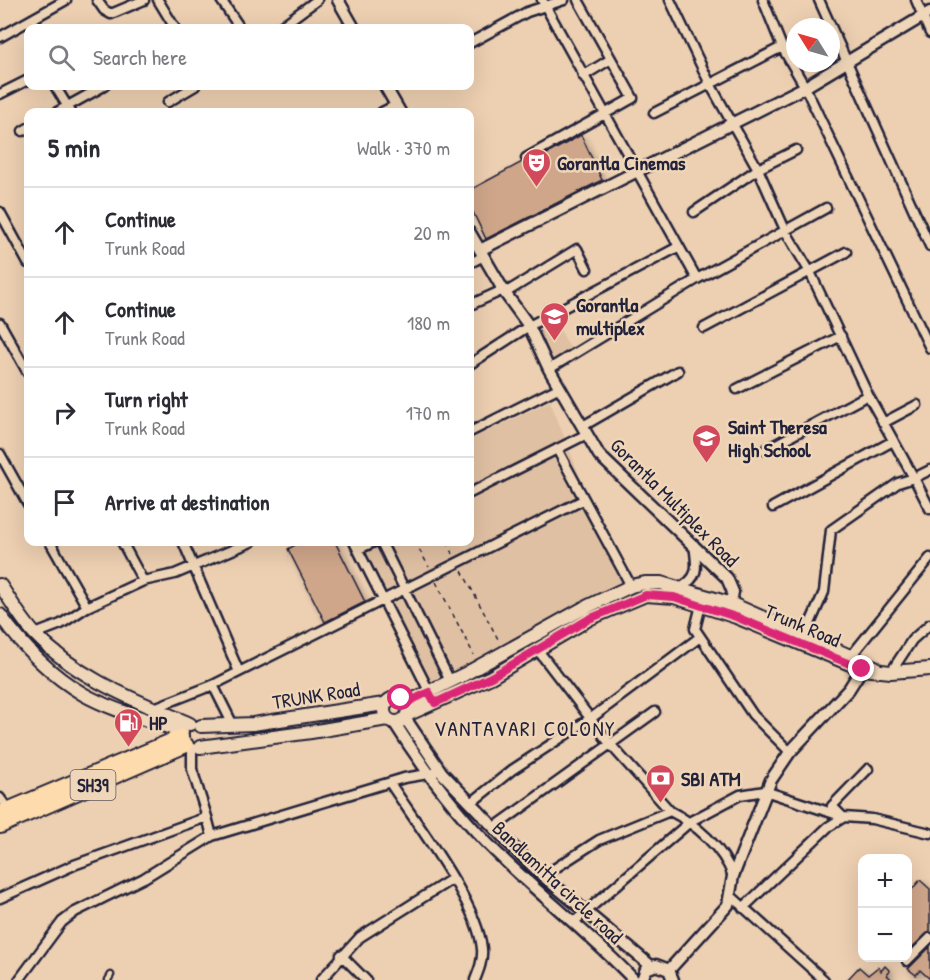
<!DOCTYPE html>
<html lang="en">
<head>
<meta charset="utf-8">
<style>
	:root { --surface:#fff; --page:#f2f2f3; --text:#2b2b33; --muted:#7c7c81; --line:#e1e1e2 }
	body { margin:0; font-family:"Patrick Hand",sans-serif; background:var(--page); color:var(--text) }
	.controls { position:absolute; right:18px; bottom:18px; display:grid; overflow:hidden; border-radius:12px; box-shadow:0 6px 24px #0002 }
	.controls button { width:54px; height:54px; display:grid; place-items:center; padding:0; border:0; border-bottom:2px solid var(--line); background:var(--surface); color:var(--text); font:30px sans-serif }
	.compass { position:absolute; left:786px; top:18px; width:54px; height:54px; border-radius:50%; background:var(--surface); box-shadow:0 6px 24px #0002; rotate:307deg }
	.stop { position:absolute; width:18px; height:18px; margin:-14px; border:4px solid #db2777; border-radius:50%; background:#fff }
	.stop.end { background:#db2777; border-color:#fff; box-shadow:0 2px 6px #0008 }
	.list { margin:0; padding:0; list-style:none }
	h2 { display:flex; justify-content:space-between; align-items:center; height:78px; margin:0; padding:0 24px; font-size:26px }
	h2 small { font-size:20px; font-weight:400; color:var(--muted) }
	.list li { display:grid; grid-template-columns:39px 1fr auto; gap:18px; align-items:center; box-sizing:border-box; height:90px; padding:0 24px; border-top:2px solid var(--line) }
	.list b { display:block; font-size:22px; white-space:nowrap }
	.list p { margin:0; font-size:20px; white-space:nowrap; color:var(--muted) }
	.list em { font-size:20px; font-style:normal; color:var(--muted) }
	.icon { flex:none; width:33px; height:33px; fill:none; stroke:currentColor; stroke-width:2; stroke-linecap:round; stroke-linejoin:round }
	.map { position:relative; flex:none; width:930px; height:980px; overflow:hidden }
	.search { position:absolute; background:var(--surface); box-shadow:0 6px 24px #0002; left:24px; top:24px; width:450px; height:66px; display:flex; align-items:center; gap:15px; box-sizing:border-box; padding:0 21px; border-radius:12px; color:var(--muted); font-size:22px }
	.panel { position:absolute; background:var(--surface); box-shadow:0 6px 24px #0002; left:24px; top:108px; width:450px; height:438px; border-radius:12px }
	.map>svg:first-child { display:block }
	.built { fill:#e0c0a3 }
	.building { fill:#cfa68a; stroke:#22223b; stroke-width:1.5; filter:url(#shadow) }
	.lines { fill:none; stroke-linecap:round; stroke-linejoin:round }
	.service-casing { stroke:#22223b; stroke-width:9 }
	.minor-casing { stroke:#22223b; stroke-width:13 }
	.tertiary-casing { stroke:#22223b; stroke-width:15 }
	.secondary-casing { stroke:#22223b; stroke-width:16 }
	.primary-casing { stroke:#22223b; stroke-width:18 }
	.path { stroke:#22223b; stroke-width:1.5; stroke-dasharray:4.5 4.5; stroke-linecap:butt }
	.service { stroke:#f0d6b8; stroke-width:4.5 }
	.minor { stroke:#f0d6b8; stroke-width:8 }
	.tertiary { stroke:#f0d6b8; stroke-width:10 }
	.secondary { stroke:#f0d6b8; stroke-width:12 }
	.primary { stroke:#fedbac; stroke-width:14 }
	.route { stroke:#db2777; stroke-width:8 }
	.labels { text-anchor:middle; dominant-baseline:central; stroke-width:5; stroke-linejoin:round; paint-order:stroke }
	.shield { fill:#f0d6b8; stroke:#605860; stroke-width:1.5 }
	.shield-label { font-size:18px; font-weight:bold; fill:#22223b }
	.poi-label { font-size:20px; font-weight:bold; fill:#22223b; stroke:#f0d6b8; text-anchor:start }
	.street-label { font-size:20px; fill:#22223b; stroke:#f0d6b8 }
	.neighbourhood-label { font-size:21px; letter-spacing:1.5px; fill:#22223b; stroke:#f0d6b8 }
</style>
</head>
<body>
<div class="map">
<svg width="930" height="980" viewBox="0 0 930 980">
	<defs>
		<filter id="shadow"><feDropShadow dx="3" dy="3" stdDeviation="3" flood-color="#0004"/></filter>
	</defs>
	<rect width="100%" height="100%" fill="#edcfb1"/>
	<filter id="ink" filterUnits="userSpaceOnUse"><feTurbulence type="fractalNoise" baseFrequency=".0167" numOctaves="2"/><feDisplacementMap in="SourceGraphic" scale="12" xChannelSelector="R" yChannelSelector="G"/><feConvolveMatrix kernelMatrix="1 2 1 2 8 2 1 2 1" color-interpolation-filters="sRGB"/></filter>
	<g filter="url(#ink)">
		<path class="built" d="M 555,321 L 573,353 L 554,362 L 538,332 Z
			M 550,401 L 623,585 L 432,686 L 358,542 L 470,542 L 470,440 Z"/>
		<path class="building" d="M 581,135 L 602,180 L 486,239 L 470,206 L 470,190 L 522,162 L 529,164 Z
			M 300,542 L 335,542 L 365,602 L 325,622 L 288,549 Z
			M 920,880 L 930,889 L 930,932 L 910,949 L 908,947 L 908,894 Z
			M 930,947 L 930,979 L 920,970 L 916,975 L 908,969 Z
			M 885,966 L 890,971 L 887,975 L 892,980 L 847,980 L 859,967 L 868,975 L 878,967 L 881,971 Z"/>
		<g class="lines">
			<defs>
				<path id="service" d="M 108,980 L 111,975"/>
				<path id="minor" d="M 97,0 L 104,10 L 111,14 L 144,0
					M 158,0 L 175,28
					M 221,0 L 240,28
					M 542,0 L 697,279
					M 670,0 L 710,84 L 758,169 L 786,232 L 810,272 L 868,395 L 914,478 L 898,483 L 831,530 L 824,592 L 805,635
					M 763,0 L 782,47 L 805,87 L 930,348
					M 819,0 L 930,246
					M 916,0 L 930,33
					M 279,28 L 317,0
					M 0,37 L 66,0
					M 470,43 L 527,12 L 564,0
					M 583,76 L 611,59
					M 55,86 L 71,112
					M 0,94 L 28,80
					M 168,102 L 195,86
					M 57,112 L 104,86
					M 382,112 L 396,105
					M 654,113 L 782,47
					M 23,131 L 28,128
					M 526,158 L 633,98 L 578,0
					M 0,212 L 28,263
					M 694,212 L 758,169 L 796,150
					M 470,263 L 484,256
					M 505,293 L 577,249 L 587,269
					M 470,305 L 503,290
					M 0,323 L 28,373
					M 704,328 L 846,252
					M 470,364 L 529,326 L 678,247
					M 549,369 L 697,279 L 826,208
					M 737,389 L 841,336
					M 883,423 L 917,405
					M 583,426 L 678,371
					M 470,432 L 560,387
					M 557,449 L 631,586
					M 765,450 L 868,395
					M 0,454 L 28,504
					M 930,470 L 914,478 L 930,509
					M 470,493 L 587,434
					M 773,507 L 893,441
					M 50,542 L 87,607
					M 122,542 L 143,581
					M 183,542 L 239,672
					M 354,542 L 435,703
					M 381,542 L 448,677
					M 359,549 L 374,542
					M 679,588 C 700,578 697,566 694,545
					M 701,605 L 695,629 L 753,715 L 790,752
					M 35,634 L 61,624 L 87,607 L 143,581 L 175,574 L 251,542
					M 537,649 L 610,744 L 670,811
					M 851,656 L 930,558
					M 891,672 L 912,640 L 930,624
					M 213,685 L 233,725
					M 154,708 L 213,685 L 583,500
					M 192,748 L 192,769 L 207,817
					M 390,783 C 416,823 478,903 482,949 C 483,960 479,970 475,980
					M 0,798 L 8,809
					M 471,803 L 512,770 L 594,716 L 700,637
					M 841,815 L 832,806 L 868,769
					M 495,827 L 655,712
					M 543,876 L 599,840 L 670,811 C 696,824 723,848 733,876
					M 730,895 L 824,980
					M 0,898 L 74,865 L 207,817 L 212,836
					M 743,908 L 828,827 L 844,817 L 872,819 L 930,833
					M 575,921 L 691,821 L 740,795 L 765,791 L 844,817
					M 341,955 L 366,980
					M 907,961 L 930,938
					M 19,980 L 62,922 L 75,912 L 144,878 L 212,836 L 404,778 L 434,773
					M 321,980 L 360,937 L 452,879"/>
				<path id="tertiary" d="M 338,0 L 354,28
					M 385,86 L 400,112
					M 470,233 L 505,293 L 529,326 L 549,369 L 599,455 L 727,578 L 733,592 L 729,611
					M 480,250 L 805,87 L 930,12
					M 405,718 L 442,773 L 508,842 L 543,876 L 651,966
					M 394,722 C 423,768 457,814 496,852 C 541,896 590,934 634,980
					M 669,970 L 728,905 L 733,876 L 771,780 L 790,752 L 849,689 L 866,662
					M 642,980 L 646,969 L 656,965 L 669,970 L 673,980"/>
				<path id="secondary" d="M 0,585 C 11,601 21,619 35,634 C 78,679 135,700 190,724
					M 0,615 C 23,647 49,674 83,694 C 113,711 150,720 182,732
					M384 710a12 12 0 1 1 24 0a12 12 0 1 1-24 0Z
					M 406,703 L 465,674 L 582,609 L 631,586 L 645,583 L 661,583 L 732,604 L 875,667
					M 407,715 L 491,677 L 589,619 L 646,595 L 674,597 L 736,617 L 862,669 L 891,672 L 930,669
					M 201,726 L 253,724 L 384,704
					M 200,747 L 311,732 L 387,719"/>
				<path id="primary" d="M 0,813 L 181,737
					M 0,826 L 186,745"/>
			</defs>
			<use href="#service" class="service-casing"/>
			<use href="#minor" class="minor-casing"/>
			<use href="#tertiary" class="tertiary-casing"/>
			<use href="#secondary" class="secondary-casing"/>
			<use href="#primary" class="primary-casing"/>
			<path class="path" d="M 415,542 L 429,567
				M 447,542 L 453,554
				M 462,571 L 499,641
				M 436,582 L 474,655"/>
			<use href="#service" class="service"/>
			<use href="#minor" class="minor"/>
			<use href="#tertiary" class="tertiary"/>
			<use href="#secondary" class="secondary"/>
			<use href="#primary" class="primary"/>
		</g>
	</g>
	<g class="lines" filter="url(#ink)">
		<path class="route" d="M 401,698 L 406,703 L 429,692 L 435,703 L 491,677 L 589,619 L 646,595 L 674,597 L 736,617 L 862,669"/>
	</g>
	<defs>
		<symbol id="theatre-pin" viewBox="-11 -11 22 30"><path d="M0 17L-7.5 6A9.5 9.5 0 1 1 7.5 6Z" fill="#d1495b" stroke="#f0d6b8"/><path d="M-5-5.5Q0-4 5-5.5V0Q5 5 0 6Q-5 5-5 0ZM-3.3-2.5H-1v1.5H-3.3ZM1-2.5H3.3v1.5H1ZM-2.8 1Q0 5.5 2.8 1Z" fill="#fff"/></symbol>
		<symbol id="school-pin" viewBox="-11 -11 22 30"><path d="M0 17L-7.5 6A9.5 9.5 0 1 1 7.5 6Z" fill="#d1495b" stroke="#f0d6b8"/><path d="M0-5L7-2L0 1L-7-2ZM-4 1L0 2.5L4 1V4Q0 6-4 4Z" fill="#fff"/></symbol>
		<symbol id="fuel-pin" viewBox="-11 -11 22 30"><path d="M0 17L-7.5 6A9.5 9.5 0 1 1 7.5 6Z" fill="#d1495b" stroke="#f0d6b8"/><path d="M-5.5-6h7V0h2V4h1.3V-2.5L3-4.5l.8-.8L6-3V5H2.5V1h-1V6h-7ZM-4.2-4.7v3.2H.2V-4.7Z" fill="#fff"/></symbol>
		<symbol id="bank-pin" viewBox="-11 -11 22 30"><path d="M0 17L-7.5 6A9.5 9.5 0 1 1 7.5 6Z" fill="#d1495b" stroke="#f0d6b8"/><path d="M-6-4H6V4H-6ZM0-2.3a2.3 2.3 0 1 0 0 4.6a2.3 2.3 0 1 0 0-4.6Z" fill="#fff"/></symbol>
	</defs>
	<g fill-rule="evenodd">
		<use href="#theatre-pin" x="520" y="146" width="33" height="45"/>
		<use href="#school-pin" x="538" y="300" width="33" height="45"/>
		<use href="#school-pin" x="690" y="422" width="33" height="45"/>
		<use href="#fuel-pin" x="112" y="706" width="33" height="45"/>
		<use href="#bank-pin" x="644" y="762" width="33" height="45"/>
	</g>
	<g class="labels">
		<rect class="shield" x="70.5" y="770" width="45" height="30" rx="4.5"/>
		<g class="shield-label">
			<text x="93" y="785">SH39</text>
		</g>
		<g class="poi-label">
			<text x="557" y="162">Gorantla Cinemas</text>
			<text x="576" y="304">Gorantla<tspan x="576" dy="23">multiplex</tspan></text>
			<text x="728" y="426">Saint Theresa<tspan x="728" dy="23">High School</tspan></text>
			<text x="149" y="722">HP</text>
			<text x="681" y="778">SBI ATM</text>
		</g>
		<g class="street-label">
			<text transform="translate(675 502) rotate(45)">Gorantla Multiplex Road</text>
			<text transform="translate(803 625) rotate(23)">Trunk Road</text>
			<text transform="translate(316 695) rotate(-9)">TRUNK Road</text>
			<text transform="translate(558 882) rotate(43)">Bandlamitta circle road</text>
		</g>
		<g class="neighbourhood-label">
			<text x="525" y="728">VANTAVARI COLONY</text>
		</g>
	</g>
</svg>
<div class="controls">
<button>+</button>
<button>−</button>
</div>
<svg class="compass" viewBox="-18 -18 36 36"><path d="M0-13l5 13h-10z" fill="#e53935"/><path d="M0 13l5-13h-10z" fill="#7c7c81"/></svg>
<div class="stop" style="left:401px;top:698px"></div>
<div class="stop end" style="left:862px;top:669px"></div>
<div class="search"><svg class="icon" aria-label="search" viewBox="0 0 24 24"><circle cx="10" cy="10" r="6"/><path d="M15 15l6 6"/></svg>Search here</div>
<section class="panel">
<h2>5 min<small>Walk · 370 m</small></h2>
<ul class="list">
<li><svg class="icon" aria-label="ahead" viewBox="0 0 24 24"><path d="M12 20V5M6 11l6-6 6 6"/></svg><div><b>Continue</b><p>Trunk Road</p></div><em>20 m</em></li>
<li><svg class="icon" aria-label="ahead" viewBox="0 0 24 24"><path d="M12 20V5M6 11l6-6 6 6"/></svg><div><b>Continue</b><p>Trunk Road</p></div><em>180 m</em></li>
<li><svg class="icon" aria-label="right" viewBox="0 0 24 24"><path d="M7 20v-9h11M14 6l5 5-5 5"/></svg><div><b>Turn right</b><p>Trunk Road</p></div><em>170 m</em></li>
<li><svg class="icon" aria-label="arrive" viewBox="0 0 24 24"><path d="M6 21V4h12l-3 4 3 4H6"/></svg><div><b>Arrive at destination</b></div></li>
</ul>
</section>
</div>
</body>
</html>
